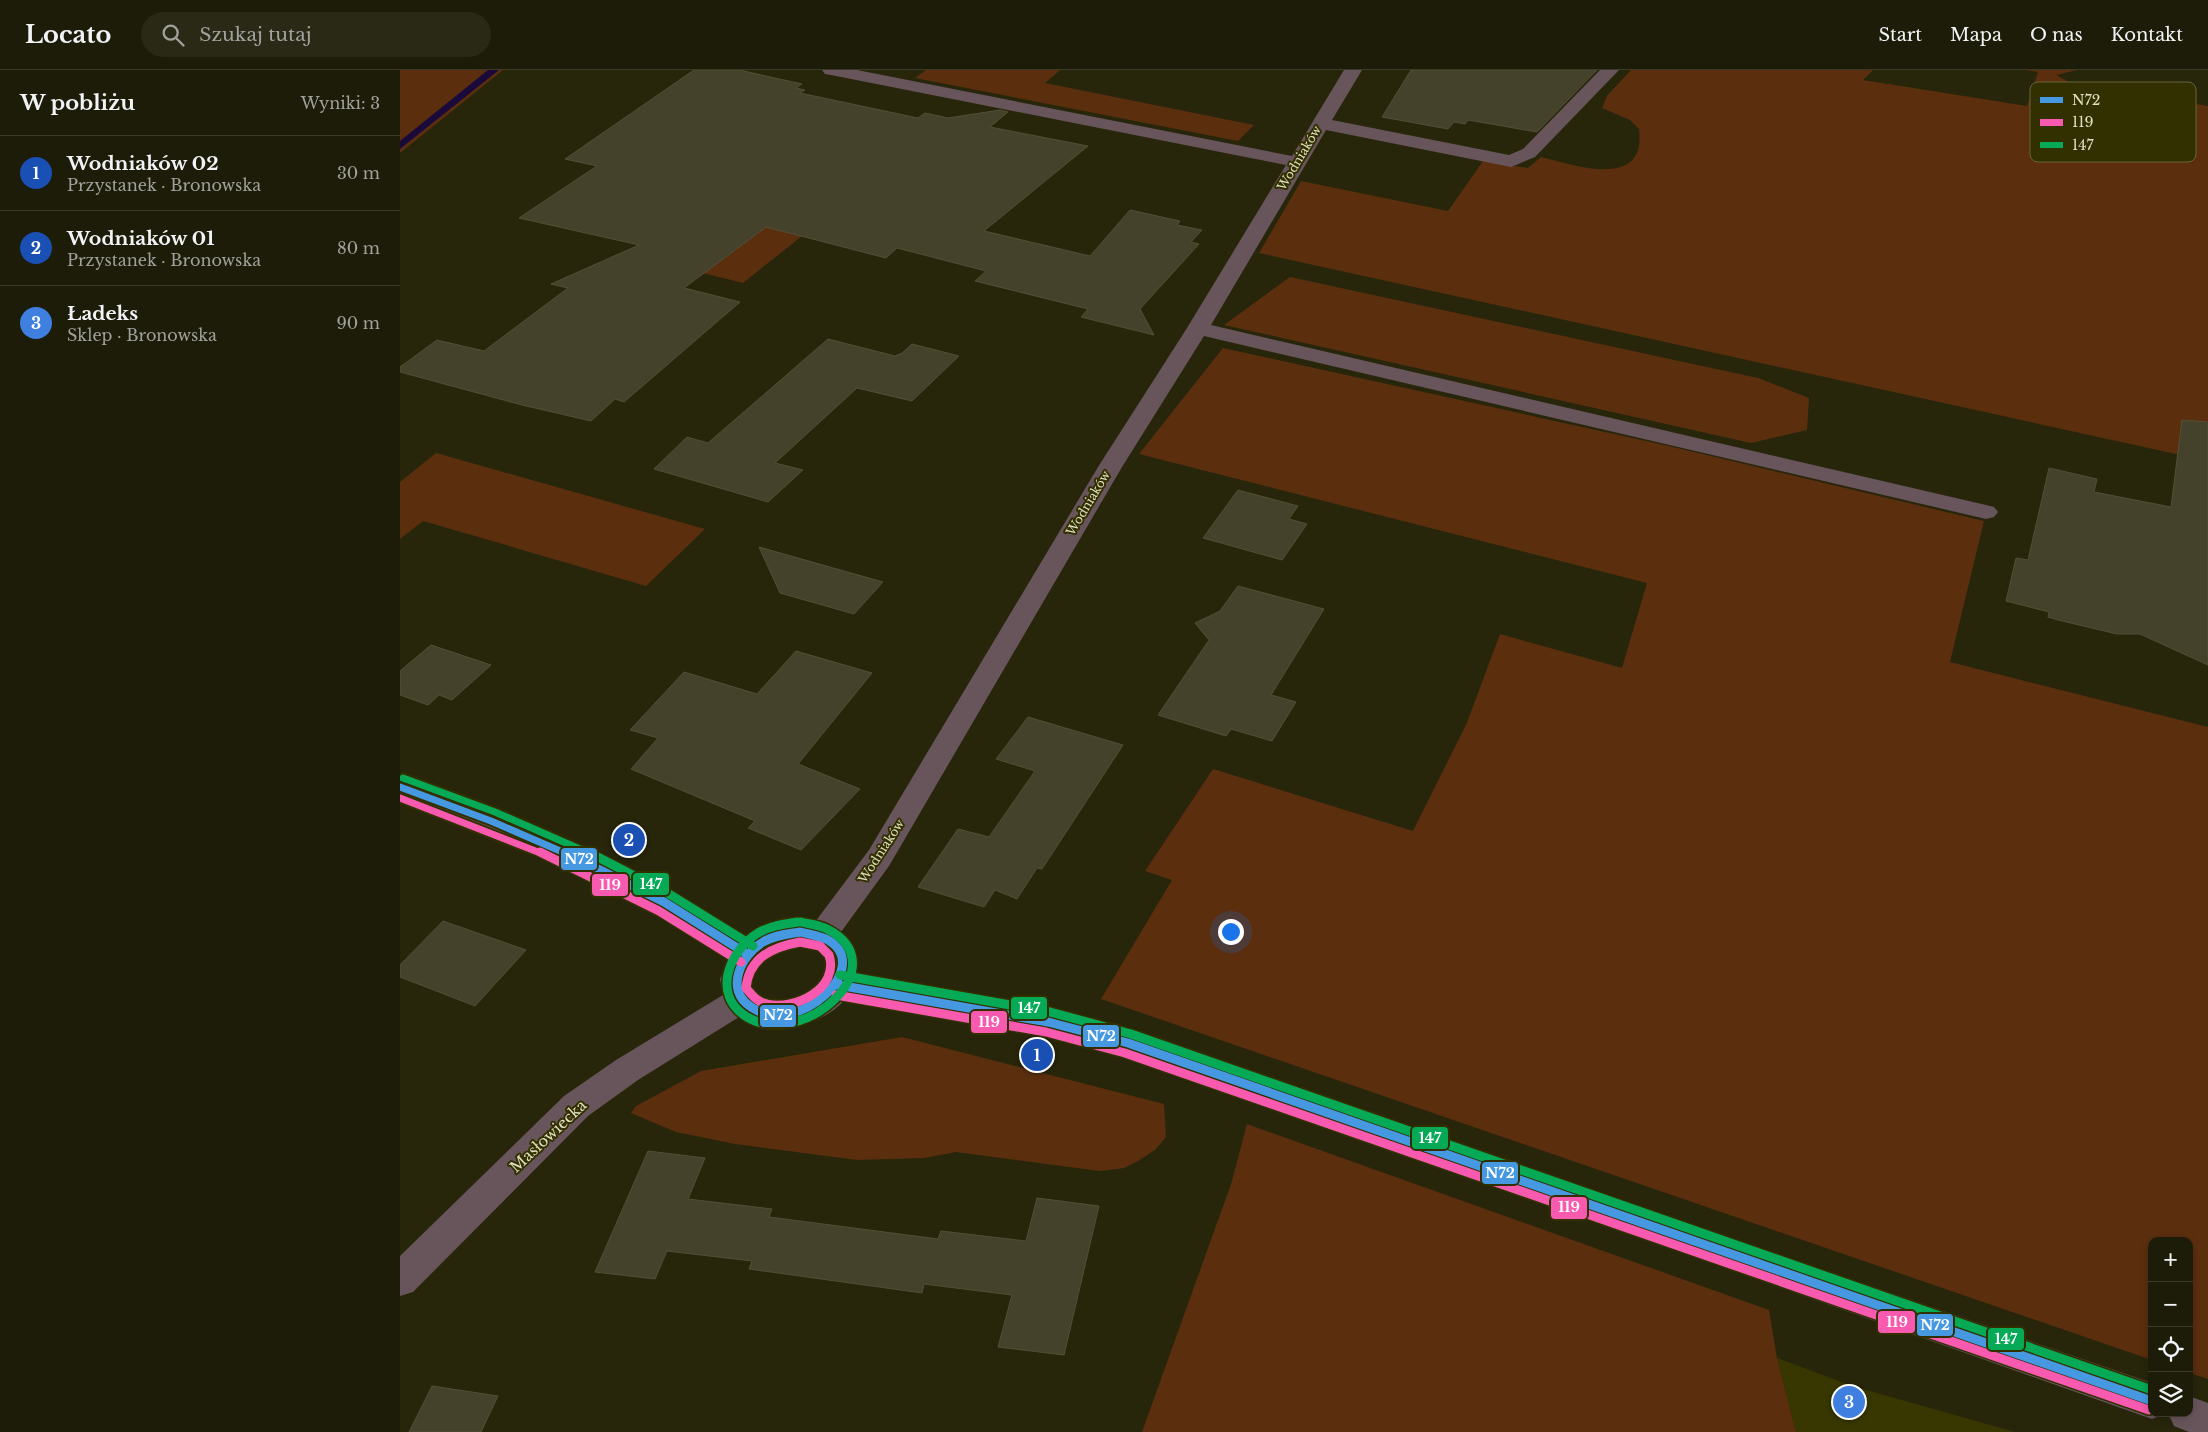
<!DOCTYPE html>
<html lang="pl">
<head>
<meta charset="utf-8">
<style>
	:root { --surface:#1d1c08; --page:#2a2916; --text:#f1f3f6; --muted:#a0a19c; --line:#3b3a29; --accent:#b45309 }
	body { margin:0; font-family:"Libre Baskerville",serif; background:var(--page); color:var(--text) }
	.controls { position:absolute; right:15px; bottom:15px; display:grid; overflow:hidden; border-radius:10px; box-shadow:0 2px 8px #0003 }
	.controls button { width:45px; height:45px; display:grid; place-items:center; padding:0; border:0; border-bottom:1px solid var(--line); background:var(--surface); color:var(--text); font:25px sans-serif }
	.you { position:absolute; left:830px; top:861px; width:18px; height:18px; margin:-12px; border:4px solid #fff; border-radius:50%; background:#1a73e8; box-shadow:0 0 0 8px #1a73e833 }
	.badge { display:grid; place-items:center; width:32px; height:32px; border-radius:50%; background:var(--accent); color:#fff; font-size:16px; font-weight:700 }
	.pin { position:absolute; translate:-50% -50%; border:2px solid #fff; box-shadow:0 1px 5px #0006 }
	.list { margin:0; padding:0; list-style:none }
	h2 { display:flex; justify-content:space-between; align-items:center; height:65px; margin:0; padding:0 20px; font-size:21px }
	h2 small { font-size:16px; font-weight:400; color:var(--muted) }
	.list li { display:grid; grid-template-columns:32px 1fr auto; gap:15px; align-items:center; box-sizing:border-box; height:75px; padding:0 20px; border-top:1px solid var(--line) }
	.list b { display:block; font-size:19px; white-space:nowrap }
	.list p { margin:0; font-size:16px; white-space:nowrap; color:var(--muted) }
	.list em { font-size:16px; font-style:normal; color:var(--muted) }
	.icon { flex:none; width:28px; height:28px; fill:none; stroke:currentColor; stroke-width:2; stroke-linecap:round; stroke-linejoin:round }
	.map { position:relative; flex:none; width:1808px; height:1362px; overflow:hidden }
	header { display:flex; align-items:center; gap:30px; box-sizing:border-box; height:70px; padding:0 25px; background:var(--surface); border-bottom:1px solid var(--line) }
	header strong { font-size:24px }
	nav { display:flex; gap:28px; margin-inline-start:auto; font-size:18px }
	.search { width:350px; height:45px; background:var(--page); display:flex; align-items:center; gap:12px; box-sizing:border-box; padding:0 18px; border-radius:28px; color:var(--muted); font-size:19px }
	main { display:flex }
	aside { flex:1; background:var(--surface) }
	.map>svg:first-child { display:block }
	.built { fill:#383701 }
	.green { fill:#5b2e0e }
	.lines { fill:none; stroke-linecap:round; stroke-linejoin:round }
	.stream { fill:#190a3a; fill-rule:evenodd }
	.building { fill:#45422b; stroke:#534f37 }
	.minor { fill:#68555b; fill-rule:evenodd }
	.bus-1-far1-casing { stroke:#323000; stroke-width:11 }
	.bus-1-casing { stroke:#323000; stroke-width:12 }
	.bus-2-far1-casing { stroke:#323000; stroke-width:11 }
	.bus-2-casing { stroke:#323000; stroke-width:12 }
	.bus-3-far1-casing { stroke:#323000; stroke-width:11 }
	.bus-3-casing { stroke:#323000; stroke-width:12 }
	.bus-1-far1 { stroke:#4699e1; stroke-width:7 }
	.bus-1 { stroke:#4699e1; stroke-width:9 }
	.bus-2-far1 { stroke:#f75aaf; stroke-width:7 }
	.bus-2 { stroke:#f75aaf; stroke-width:9 }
	.bus-3-far1 { stroke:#06aa56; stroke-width:7 }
	.bus-3 { stroke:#06aa56; stroke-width:9 }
	.labels { text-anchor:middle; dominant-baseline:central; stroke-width:4; stroke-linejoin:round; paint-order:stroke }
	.street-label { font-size:12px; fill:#e1e1c2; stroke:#323000 }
	.near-street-label { font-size:15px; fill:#e1e1c2; stroke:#323000 }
	.key { fill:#323000; stroke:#67653a; stroke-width:1 }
	.key-label { font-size:14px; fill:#e1e1c2 }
	.line-badge { stroke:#323000; stroke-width:2 }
	.badge-label { font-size:14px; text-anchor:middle; font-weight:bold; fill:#fff }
</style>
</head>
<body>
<header>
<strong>Locato</strong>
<div class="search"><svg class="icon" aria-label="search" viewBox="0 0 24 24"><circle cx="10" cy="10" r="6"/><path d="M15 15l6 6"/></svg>Szukaj tutaj</div>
<nav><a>Start</a><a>Mapa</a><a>O nas</a><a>Kontakt</a></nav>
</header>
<main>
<aside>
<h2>W pobliżu<small>Wyniki: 3</small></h2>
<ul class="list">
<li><span class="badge" style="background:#1a4fb4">1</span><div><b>Wodniaków 02</b><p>Przystanek · Bronowska</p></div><em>30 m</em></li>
<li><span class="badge" style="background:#1a4fb4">2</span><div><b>Wodniaków 01</b><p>Przystanek · Bronowska</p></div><em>80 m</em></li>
<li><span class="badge" style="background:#3f7fe0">3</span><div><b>Ładeks</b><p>Sklep · Bronowska</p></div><em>90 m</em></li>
</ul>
</aside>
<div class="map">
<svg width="1808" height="1362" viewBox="0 0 1808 1362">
	<rect width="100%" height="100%" fill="#27260b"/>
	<path class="built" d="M 1377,1288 L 1452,1316 L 1615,1362 L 1396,1362 Z"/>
	<path class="green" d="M 0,0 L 103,0 L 0,83 Z
		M 526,0 L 660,0 L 645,13 L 854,55 L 838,71 L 515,8 Z
		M 1231,0 L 1473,0 L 1463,10 L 1627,36 L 1638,2 L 1626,0 L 1677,0 L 1656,5 L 1669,12 L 1808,36 L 1808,391 L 859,183 L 901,111 L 1048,141 L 1083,91 L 1128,98 L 1141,87 C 1174,95 1247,121 1239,59 L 1230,50 L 1202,38 L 1207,26 Z
		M 456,123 L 343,213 L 234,186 Z
		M 890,207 L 1358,308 L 1409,328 L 1407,360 L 1351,373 L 824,255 Z
		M 823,278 L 1269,376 L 1584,451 L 1550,592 L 1808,657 L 1808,1309 L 1789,1303 L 1789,1171 L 1752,1171 L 1752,1290 L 701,929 L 772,810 L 745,801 L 813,699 L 1013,761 L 1066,655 L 1100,564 L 1222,598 L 1247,513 L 739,384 Z
		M 36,383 L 305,459 L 246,516 L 23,451 L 0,469 L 0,412 Z
		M 502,967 L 764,1034 L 766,1067 L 755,1080 L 738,1091 L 724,1098 L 700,1101 L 556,1082 L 524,1088 L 457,1090 L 335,1074 L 276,1062 L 231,1043 L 236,1036 L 301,1001 Z
		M 847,1054 L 1369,1240 L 1377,1288 L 1396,1362 L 742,1362 L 831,1114 Z"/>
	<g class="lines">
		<path class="stream" d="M 88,0 L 99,0 L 0,79 L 0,71 Z"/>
	</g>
	<path class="building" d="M 294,0 L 339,0 L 402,14 L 396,18 L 405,20 L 400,23 L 518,48 L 525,43 L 548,48 L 600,40 L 608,42 L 590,57 L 688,76 L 584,161 L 690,186 L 730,140 L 780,151 L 777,155 L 802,160 L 791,172 L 799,174 L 740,239 L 754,265 L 681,247 L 688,239 L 575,211 L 586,201 L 497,178 L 486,188 L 366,157 L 284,218 L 340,232 L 224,332 L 215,329 L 191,351 L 122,335 L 0,302 L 0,297 L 37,270 L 84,281 L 168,218 L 151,214 L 239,175 L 119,148 L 197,96 L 165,89 Z
		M 1011,0 L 1197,0 L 1137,62 L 1068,50 L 1065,54 L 1054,52 L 1048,59 L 982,47 Z
		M 428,269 L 495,286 L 502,283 L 512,274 L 559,286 L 512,331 L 457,318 L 375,393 L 403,400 L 368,432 L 254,399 L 287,367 L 308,373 Z
		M 1782,350 L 1808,352 L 1808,595 L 1740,564 L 1717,564 L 1658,550 L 1648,547 L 1649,542 L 1606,531 L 1616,488 L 1628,490 L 1649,398 L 1697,409 L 1694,422 L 1771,437 Z
		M 838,420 L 898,436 L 889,449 L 907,454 L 882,490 L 803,468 Z
		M 359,477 L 483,512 L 454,544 L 380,523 Z
		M 838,516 L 924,539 L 871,625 L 896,632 L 872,671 L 831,659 L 826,666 L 758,645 L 809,570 L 795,553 L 820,541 Z
		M 31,575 L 91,595 L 52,630 L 39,625 L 28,635 L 0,625 L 0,601 Z
		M 396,581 L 472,603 L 398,694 L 460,719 L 401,780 L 348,758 L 355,751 L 231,699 L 258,668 L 230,660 L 284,602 L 357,624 Z
		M 628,647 L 723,675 L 642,799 L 637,798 L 617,829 L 595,820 L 584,837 L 518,817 L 558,759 L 589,767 L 635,701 L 596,689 Z
		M 43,851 L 126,880 L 75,936 L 0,907 L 0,895 Z
		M 248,1081 L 305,1088 L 288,1129 L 372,1139 L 369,1147 L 538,1169 L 541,1161 L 626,1171 L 637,1128 L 699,1136 L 664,1285 L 598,1277 L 612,1225 L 524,1214 L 522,1223 L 349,1199 L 352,1191 L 267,1181 L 255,1209 L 195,1202 Z
		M 32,1316 L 98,1326 L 81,1362 L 9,1362 Z"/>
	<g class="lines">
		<path class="minor" d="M 422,0 L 457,0 L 892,86 L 944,0 L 962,0 L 932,50 L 1109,85 L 1123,79 L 1200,0 L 1219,0 L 1135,87 L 1111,97 L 926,60 L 811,255 L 1586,435 L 1594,437 L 1598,442 L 1594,447 L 1586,449 L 804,266 L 722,397 L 489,796 L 441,862 C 452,873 460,891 456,906 L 648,939 L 728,960 L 1752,1313 L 1752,1343 L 1765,1344 L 1752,1349 L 726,986 L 648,965 L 445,929 C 431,948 396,960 373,958 C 360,956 350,952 339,947 L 238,1010 L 188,1046 L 13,1222 L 0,1226 L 0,1186 L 164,1026 L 216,990 L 323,925 L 320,909 L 329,888 C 228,817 116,770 0,728 L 0,707 C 120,743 243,797 346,868 C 365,854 393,848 415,852 L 469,780 L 698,397 L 787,258 L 886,95 L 431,5 L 425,4 ZM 400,874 C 458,881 415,939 369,931 C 335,926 356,891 374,880 C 382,876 391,875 400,874 Z
			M 1789,1326 L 1808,1333 L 1808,1362 L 1789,1362 L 1774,1356 L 1768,1343 L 1789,1343 Z"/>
		<defs>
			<path id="bus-1-far1" d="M 0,717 L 91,751 L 167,784"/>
			<path id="bus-1" d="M 164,782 L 264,832 L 347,884
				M 400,862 C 408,864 418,866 426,869 C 477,895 398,969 351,937 C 324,920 341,885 363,872 C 374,865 388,864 400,862 Z
				M 438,915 L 648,952 L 728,973 L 1752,1331"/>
			<path id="bus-2-far1" d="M 0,728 L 143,784"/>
			<path id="bus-2" d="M 140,782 L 259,841 L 341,892
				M 400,872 L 420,876 L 429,885 C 440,918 395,941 367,934 C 357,932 352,925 346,918 C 349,887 373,877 400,872 Z
				M 436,925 L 646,962 L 725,983 L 1749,1340"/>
			<path id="bus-3-far1" d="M 3,708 L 95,742 L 191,784"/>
			<path id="bus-3" d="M 188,782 L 269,824 L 353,876
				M 398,852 C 384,854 370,856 358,863 C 329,881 311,925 347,947 C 404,980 498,895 427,859 C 419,855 409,854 401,852
				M 440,905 L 650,942 L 731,964 L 1752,1320"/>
		</defs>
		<use href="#bus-1-far1" class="bus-1-far1-casing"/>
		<use href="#bus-1" class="bus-1-casing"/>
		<use href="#bus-2-far1" class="bus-2-far1-casing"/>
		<use href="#bus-2" class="bus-2-casing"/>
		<use href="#bus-3-far1" class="bus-3-far1-casing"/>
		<use href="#bus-3" class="bus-3-casing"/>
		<use href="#bus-1-far1" class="bus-1-far1"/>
		<use href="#bus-1" class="bus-1"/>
		<use href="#bus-2-far1" class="bus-2-far1"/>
		<use href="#bus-2" class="bus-2"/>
		<use href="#bus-3-far1" class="bus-3-far1"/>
		<use href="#bus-3" class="bus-3"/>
	</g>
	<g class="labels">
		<g class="street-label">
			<text transform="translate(899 88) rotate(-59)">Wodniaków</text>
			<text transform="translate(688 433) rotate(-59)">Wodniaków</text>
			<text transform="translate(481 781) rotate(-57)">Wodniaków</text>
		</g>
		<g class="near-street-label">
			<text transform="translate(148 1066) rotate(-43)">Masłowiecka</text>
		</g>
	</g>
	<rect x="1630" y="12" width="166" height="80" rx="8" class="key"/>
	<rect x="1640" y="27" width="23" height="6" fill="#4699e1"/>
	<rect x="1640" y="49" width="23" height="7" fill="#f75aaf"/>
	<rect x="1640" y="72" width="23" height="6" fill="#06aa56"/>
	<g class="key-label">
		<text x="1672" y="35">N72</text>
		<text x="1672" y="57">119</text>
		<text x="1672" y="80">147</text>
	</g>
	<g class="line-badge">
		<rect x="160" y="777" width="38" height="24" rx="5" fill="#4699e1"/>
		<rect x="232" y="802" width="38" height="24" rx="5" fill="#06aa56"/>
		<rect x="191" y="803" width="38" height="24" rx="5" fill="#f75aaf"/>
		<rect x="610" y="926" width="38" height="24" rx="5" fill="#06aa56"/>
		<rect x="359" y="934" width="38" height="24" rx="5" fill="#4699e1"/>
		<rect x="570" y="940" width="38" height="24" rx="5" fill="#f75aaf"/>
		<rect x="682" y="954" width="38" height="24" rx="5" fill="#4699e1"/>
		<rect x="1011" y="1056" width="38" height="24" rx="5" fill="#06aa56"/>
		<rect x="1081" y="1091" width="38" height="24" rx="5" fill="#4699e1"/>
		<rect x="1150" y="1126" width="38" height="24" rx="5" fill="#f75aaf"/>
		<rect x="1477" y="1240" width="39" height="24" rx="5" fill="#f75aaf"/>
		<rect x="1516" y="1243" width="38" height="24" rx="5" fill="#4699e1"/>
		<rect x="1587" y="1257" width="38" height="24" rx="5" fill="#06aa56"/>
	</g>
	<g class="badge-label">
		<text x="179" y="794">N72</text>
		<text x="251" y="819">147</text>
		<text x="210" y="820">119</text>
		<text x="629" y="943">147</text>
		<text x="378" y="950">N72</text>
		<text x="589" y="957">119</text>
		<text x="701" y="971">N72</text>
		<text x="1030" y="1073">147</text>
		<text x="1100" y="1108">N72</text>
		<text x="1169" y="1142">119</text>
		<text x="1497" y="1257">119</text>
		<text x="1535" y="1260">N72</text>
		<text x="1606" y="1274">147</text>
	</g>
</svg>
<div class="controls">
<button>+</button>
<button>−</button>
<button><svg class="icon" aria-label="locate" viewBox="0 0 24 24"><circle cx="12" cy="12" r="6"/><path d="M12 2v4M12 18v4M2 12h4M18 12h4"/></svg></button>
<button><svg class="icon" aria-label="layers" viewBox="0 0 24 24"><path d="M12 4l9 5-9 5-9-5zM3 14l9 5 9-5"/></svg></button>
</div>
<div class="you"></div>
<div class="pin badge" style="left:637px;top:985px;background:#1a4fb4">1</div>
<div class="pin badge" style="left:229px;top:770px;background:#1a4fb4">2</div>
<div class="pin badge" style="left:1449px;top:1332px;background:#3f7fe0">3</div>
</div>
</main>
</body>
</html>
